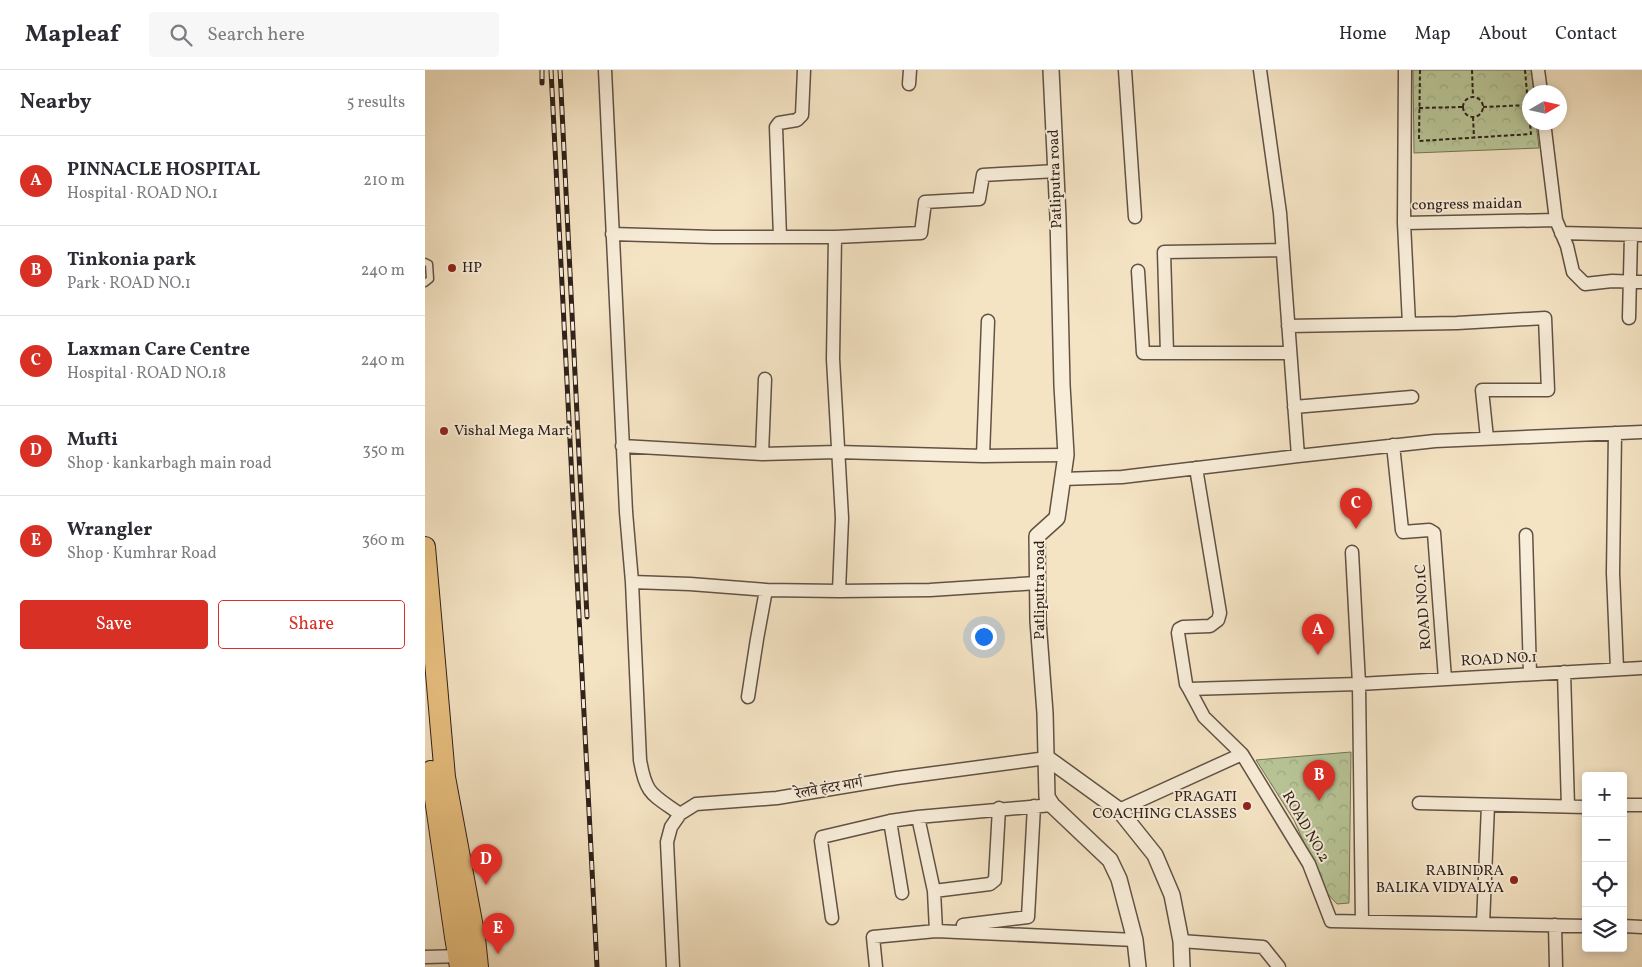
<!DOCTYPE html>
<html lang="en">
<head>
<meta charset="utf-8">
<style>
	:root { --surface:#fff; --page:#f7f7f7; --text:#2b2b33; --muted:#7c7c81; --line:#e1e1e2; --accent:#d93025 }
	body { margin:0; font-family:Vollkorn,"Noto Serif Devanagari",serif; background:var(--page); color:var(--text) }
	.controls { position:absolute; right:15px; bottom:15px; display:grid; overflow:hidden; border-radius:5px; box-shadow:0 2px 8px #0003 }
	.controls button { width:45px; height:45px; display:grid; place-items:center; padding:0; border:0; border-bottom:1px solid var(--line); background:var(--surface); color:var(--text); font:25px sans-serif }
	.compass { position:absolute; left:1097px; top:15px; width:45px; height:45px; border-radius:50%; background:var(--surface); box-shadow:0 2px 8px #0003; rotate:81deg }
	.you { position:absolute; left:558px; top:566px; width:18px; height:18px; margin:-12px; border:4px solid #fff; border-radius:50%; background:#1a73e8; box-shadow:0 0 0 8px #1a73e833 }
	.badge { display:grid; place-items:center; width:32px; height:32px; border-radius:50%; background:var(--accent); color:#fff; font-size:16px; font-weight:700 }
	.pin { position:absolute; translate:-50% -41px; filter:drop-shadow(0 1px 2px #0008) }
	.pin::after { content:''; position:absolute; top:26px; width:18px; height:15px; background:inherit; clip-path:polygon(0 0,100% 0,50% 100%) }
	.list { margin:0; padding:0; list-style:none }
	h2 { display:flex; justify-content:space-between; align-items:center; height:65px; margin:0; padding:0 20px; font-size:21px }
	h2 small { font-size:16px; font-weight:400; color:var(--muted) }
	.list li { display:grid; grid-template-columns:32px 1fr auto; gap:15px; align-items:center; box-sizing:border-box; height:90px; padding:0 20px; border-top:1px solid var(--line) }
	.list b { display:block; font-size:19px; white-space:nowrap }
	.list p { margin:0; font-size:16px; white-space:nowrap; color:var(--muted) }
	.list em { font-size:16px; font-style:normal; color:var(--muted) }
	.actions { display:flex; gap:10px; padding:15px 20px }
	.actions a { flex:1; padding:11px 0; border:1px solid var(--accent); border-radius:5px; text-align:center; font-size:18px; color:var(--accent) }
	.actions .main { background:var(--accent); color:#fff }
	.icon { flex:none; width:28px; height:28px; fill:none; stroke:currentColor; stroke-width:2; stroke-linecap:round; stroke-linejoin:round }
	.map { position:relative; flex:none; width:1217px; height:897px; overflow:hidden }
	header { display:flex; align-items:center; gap:30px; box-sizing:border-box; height:70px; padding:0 25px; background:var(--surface); border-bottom:1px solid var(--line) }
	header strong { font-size:24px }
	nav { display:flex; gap:28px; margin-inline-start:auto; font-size:18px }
	.search { width:350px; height:45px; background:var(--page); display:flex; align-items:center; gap:12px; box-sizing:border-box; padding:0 18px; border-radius:5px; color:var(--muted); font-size:19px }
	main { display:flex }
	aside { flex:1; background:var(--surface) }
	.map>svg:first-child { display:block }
	.forest { fill:url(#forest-crowns); stroke:#747459 }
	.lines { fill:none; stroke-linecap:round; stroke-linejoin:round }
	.service-casing { stroke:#615245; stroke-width:9 }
	.minor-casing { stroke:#615245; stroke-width:15 }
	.tertiary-casing { stroke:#615245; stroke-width:18 }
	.trunk-casing { stroke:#30221b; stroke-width:22 }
	.path { stroke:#30221b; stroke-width:2; stroke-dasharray:4 2.5; stroke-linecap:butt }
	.service { stroke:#f8edd9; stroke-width:6 }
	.minor { stroke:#f8edd9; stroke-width:12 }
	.tertiary { stroke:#f8edd9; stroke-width:15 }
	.trunk { stroke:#eac282; stroke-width:20 }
	.rail-casing { stroke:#30221b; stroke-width:5 }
	.rail { stroke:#f8edd9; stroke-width:3; stroke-dasharray:9; stroke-linecap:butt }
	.poi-dot { fill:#8f2418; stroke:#f8edd9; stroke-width:2 }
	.labels { text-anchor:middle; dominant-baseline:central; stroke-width:4; stroke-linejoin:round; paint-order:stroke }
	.street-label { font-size:15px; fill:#30221b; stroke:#f8edd9 }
	.poi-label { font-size:15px; fill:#30221b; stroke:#f8edd9; text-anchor:start }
</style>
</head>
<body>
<header>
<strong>Mapleaf</strong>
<div class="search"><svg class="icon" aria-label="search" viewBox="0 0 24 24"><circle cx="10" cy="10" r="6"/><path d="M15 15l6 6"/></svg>Search here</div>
<nav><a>Home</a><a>Map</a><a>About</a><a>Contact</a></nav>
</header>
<main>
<aside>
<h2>Nearby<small>5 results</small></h2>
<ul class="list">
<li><span class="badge">A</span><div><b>PINNACLE HOSPITAL</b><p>Hospital · ROAD NO.1</p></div><em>210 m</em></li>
<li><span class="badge">B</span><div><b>Tinkonia park</b><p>Park · ROAD NO.1</p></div><em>240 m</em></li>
<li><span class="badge">C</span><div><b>Laxman Care Centre</b><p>Hospital · ROAD NO.18</p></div><em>240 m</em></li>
<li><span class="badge">D</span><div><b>Mufti</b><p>Shop · kankarbagh main road</p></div><em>350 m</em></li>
<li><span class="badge">E</span><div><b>Wrangler</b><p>Shop · Kumhrar Road</p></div><em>360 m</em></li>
</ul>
<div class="actions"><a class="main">Save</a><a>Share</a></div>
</aside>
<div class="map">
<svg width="1217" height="897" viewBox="0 0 1217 897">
	<defs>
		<pattern id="forest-crowns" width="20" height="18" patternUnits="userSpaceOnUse" patternTransform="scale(1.25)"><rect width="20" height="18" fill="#b8c597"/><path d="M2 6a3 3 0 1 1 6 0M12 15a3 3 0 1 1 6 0" fill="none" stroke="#9ea982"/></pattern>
	</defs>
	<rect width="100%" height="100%" fill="#f5e4c4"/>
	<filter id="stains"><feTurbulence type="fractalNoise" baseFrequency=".004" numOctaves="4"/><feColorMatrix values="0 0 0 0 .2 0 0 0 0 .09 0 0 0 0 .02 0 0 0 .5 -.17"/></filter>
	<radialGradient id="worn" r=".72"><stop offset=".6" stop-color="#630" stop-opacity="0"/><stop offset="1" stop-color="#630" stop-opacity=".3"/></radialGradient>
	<path class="forest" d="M 988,0 L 1107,0 L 1109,22 L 1104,22 L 1104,52 L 1111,53 L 1114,78 L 989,83 Z
		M 926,682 L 924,833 L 912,834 L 901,822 L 869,750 L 831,690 Z"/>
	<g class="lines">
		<defs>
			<path id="service" d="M 0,192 L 4,194 L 5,209 L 0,213"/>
			<path id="minor" d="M 180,0 L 201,442 L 207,512 L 215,690 C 221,725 227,724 255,744
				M 700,0 L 710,147
				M 835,0 L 855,143 L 873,386 L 1010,371 L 1217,362
				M 980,0 L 979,153 L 1131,150 L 1119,52
				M 1113,0 L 1116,22
				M 484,14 L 485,0
				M 1131,150 L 1142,176 L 1148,202 L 1160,214 L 1187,211 L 1217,212
				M 979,153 L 984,254
				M 1136,163 L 1217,165
				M 187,164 L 288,167 L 410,167 L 408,289 L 417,448 L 414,521 L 505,520 L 612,513
				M 355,167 L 351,57 L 354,53 L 372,50 L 377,45 L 379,0
				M 410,167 L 496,163 L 500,132 L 554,129 L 558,105 L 631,101
				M 713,201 L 718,283 L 865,283
				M 1204,248 L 1206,165
				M 863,256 L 1032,253 L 1120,248 L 1123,320 L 1057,320 L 1062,368
				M 742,283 L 739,182 L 857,180
				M 869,337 L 987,327
				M 1190,363 L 1188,503 L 1192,599
				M 968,375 L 977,460 L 978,462 L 1004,460 L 1009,463 L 1020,609
				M 197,376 L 337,384 L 412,382 L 558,386 L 641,385
				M 337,384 L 340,309
				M 558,386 L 563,251
				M 637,409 L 697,407 L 873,386
				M 1101,465 L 1105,604
				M 927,482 L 934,614 L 1217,598
				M 207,512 L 265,514 L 341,520 L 414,521
				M 1139,602 L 1143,737
				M 764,619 L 761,614 L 753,563 L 754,559 L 758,557 L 785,556 L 793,550 L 795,543 L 771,398
				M 323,627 L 332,569 L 341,520
				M 817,684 L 779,647 L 764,619 L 934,614 L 937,852
				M 994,733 L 1161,737
				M 1198,735 L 1217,735
				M 694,740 L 817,684 L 884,794 L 906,851 L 1161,856
				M 493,747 L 509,821 L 511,861
				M 465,751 L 477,823
				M 509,821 L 565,814 L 570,810 L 574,738
				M 407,848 L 396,771 L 397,767 L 465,751 L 493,747 L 627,735
				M 1058,854 L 1063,735
				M 538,855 L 603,847 L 609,736
				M 1130,855 L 1131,897
				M 1198,856 L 1217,857
				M 756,871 L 838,877 L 854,897
				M 0,887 L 39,886
				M 248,897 L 242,772 L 246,757 L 255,744 L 271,734 L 352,728 L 472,708 L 622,688
				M 451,897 L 448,867 L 511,861 L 710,870"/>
			<path id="tertiary" d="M 626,0 L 633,147 L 637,315 L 641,385 L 632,448 L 612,466 L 613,551 L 620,643 L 622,727 L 627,735 L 685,790 L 694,809 L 710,870 L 713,897
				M 622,688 L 694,740 L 730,785 L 747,825 L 756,871 L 757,897"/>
			<path id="trunk" d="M 0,477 L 20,707 L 50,868 L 53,897
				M 6,701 L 30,867 L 35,897"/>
		</defs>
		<use href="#service" class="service-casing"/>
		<use href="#minor" class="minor-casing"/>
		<use href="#tertiary" class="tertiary-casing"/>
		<use href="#trunk" class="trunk-casing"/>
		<path class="path" d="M 995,0 L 994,71 L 1106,64 L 1105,52
			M 1047,0 L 1048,27
			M 1100,0 L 1104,46
			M1038 37a10 10 0 1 1 20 0a10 10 0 1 1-20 0Z
			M 1058,37 L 1103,35
			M 994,38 L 1038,37
			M 1048,47 L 1049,67"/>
		<use href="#service" class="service"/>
		<use href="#minor" class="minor"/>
		<use href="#tertiary" class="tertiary"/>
		<use href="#trunk" class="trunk"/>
		<defs>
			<path id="rail" d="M 117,0 L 117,13
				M 126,0 L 172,897
				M 135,0 L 162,547"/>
		</defs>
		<use href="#rail" class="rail-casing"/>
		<use href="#rail" class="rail"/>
	</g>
	<g class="poi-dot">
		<circle cx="27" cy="198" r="5"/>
		<circle cx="19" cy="361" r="5"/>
		<circle cx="822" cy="736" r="5"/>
		<circle cx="1089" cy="810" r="5"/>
	</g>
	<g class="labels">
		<g class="street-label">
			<text transform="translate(631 109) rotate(-92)">Patliputra road</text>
			<text transform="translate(1042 135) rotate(-1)">congress maidan</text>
			<text transform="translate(615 520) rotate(-90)">Patliputra road</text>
			<text transform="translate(999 537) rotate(-94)">ROAD NO.1C</text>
			<text transform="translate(1074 590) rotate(-3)">ROAD NO.1</text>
			<text transform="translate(404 719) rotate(-10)">रेलवे हंटर मार्ग</text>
			<text transform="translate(880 757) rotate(60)">ROAD NO.2</text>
		</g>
		<g class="poi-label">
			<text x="37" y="198">HP</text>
			<text x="29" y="361">Vishal Mega Mart</text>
			<text x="812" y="727" text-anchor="end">PRAGATI<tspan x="812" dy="17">COACHING CLASSES</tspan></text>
			<text x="1079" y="801" text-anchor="end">RABINDRA<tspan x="1079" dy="17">BALIKA VIDYALYA</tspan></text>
		</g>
	</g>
	<rect width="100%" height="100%" filter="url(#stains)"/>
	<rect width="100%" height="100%" fill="url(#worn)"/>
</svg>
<div class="controls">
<button>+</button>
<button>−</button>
<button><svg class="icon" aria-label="locate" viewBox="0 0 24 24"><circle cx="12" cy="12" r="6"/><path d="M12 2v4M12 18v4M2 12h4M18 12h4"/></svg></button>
<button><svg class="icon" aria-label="layers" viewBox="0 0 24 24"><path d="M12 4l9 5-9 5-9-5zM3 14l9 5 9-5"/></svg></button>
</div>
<svg class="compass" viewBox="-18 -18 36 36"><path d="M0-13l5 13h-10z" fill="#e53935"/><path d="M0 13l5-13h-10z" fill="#7c7c81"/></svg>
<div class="you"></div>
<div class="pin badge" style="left:893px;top:585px">A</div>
<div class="pin badge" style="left:894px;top:731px">B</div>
<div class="pin badge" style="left:931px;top:459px">C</div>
<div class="pin badge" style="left:61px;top:815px">D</div>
<div class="pin badge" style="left:73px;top:884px">E</div>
</div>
</main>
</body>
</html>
